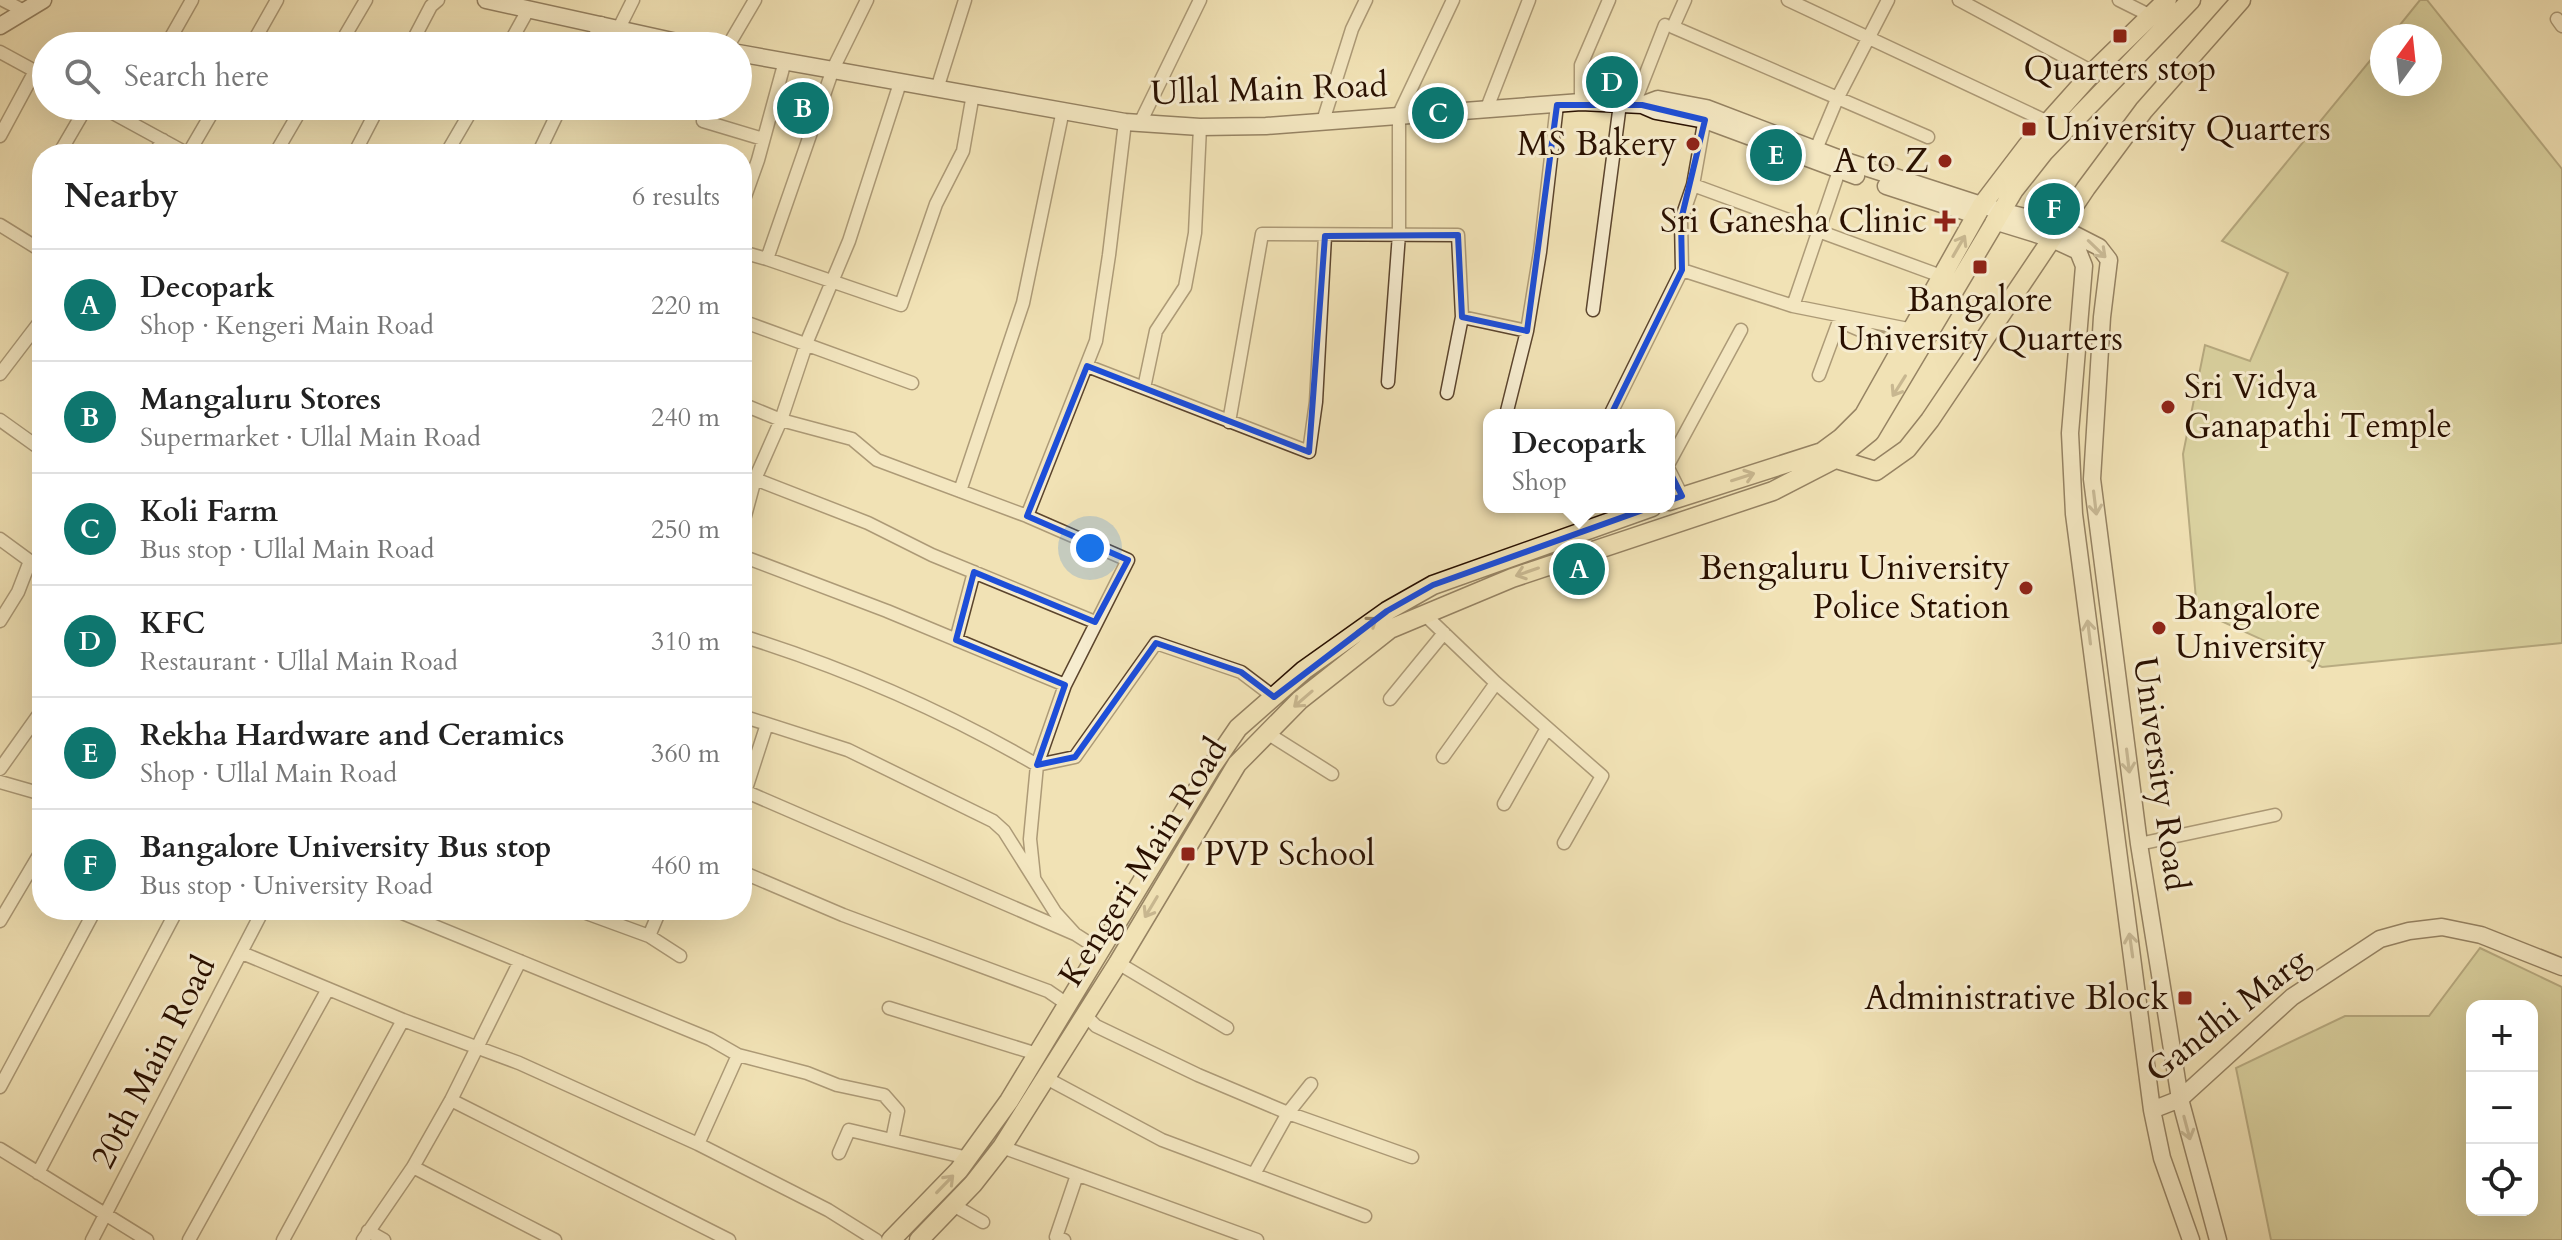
<!DOCTYPE html>
<html lang="en">
<head>
<meta charset="utf-8">
<style>
	:root { --surface:#fff; --page:#f6f6f6; --text:#222; --muted:#767676; --line:#e0e0e0; --accent:#0f766e }
	body { margin:0; font-family:Cardo,serif; background:var(--page); color:var(--text) }
	.controls { position:absolute; right:24px; bottom:24px; display:grid; overflow:hidden; border-radius:16px; box-shadow:0 8px 32px #0002 }
	.controls button { width:72px; height:72px; display:grid; place-items:center; padding:0; border:0; border-bottom:2px solid var(--line); background:var(--surface); color:var(--text); font:40px sans-serif }
	.compass { position:absolute; left:2370px; top:24px; width:72px; height:72px; border-radius:50%; background:var(--surface); box-shadow:0 8px 32px #0002; rotate:15deg }
	.you { position:absolute; left:1090px; top:548px; width:28px; height:28px; margin:-20px; border:6px solid #fff; border-radius:50%; background:#1a73e8; box-shadow:0 0 0 12px #1a73e833 }
	.badge { display:grid; place-items:center; width:52px; height:52px; border-radius:50%; background:var(--accent); color:#fff; font-size:26px; font-weight:700 }
	.pin { position:absolute; translate:-50% -50%; border:4px solid #fff; box-shadow:0 2px 8px #0006 }
	.popup { position:absolute; left:1483px; top:409px; width:192px; height:104px; box-sizing:border-box; display:grid; place-content:center; border-radius:16px; background:var(--surface); filter:drop-shadow(0 2px 6px #0005); font-size:26px; white-space:nowrap; color:var(--muted) }
	.popup b { font-size:30px; color:var(--text) }
	.popup::after { content:''; position:absolute; left:50%; top:100%; margin-left:-16px; border:16px solid transparent; border-top-color:var(--surface) }
	.list { margin:0; padding:0; list-style:none }
	h2 { display:flex; justify-content:space-between; align-items:center; height:104px; margin:0; padding:0 32px; font-size:34px }
	h2 small { font-size:26px; font-weight:400; color:var(--muted) }
	.list li { display:grid; grid-template-columns:52px 1fr auto; gap:24px; align-items:center; box-sizing:border-box; height:112px; padding:0 32px; border-top:2px solid var(--line) }
	.list b { display:block; font-size:30px; white-space:nowrap }
	.list p { margin:0; font-size:26px; white-space:nowrap; color:var(--muted) }
	.list em { font-size:26px; font-style:normal; color:var(--muted) }
	.icon { flex:none; width:44px; height:44px; fill:none; stroke:currentColor; stroke-width:2; stroke-linecap:round; stroke-linejoin:round }
	.map { position:relative; flex:none; width:2562px; height:1240px; overflow:hidden }
	.search { position:absolute; background:var(--surface); box-shadow:0 8px 32px #0002; left:32px; top:32px; width:720px; height:88px; display:flex; align-items:center; gap:20px; box-sizing:border-box; padding:0 28px; border-radius:44px; color:var(--muted); font-size:30px }
	.panel { position:absolute; background:var(--surface); box-shadow:0 8px 32px #0002; left:32px; top:144px; width:720px; height:776px; border-radius:32px }
	.map>svg:first-child { display:block }
	.green { fill:#c0c289; stroke:#746944; stroke-width:2; fill-rule:evenodd }
	.lines { fill:none; stroke-linecap:round; stroke-linejoin:round }
	.street-casing { stroke:#5b442d; stroke-width:15 }
	.secondary-casing { stroke:#291000; stroke-width:19 }
	.primary-casing { stroke:#291000; stroke-width:21 }
	.street { stroke:#f6eccf; stroke-width:12 }
	.secondary { stroke:#f6eccf; stroke-width:16 }
	.primary { stroke:#f1e2b5; stroke-width:18 }
	.oneway { stroke:#978464 }
	.oneway2 { stroke:#9a8972 }
	.marked { fill:none; stroke:#1d4ed8; stroke-width:6; stroke-linejoin:round }
	.poi-dot { fill:#8f2418; stroke:#f6eccf; stroke-width:3 }
	.labels { text-anchor:middle; dominant-baseline:central; stroke-width:6; stroke-linejoin:round; paint-order:stroke }
	.poi-label { font-size:34px; fill:#291000; stroke:#f6eccf; text-anchor:end }
	.street-label { font-size:34px; fill:#291000; stroke:#f6eccf }
</style>
</head>
<body>
<div class="map">
<svg width="2562" height="1240" viewBox="0 0 2562 1240">
	<rect width="100%" height="100%" fill="#f1e2b5"/>
	<filter id="stains"><feTurbulence type="fractalNoise" baseFrequency=".0025" numOctaves="4"/><feColorMatrix values="0 0 0 0 .2 0 0 0 0 .09 0 0 0 0 .02 0 0 0 .5 -.17"/></filter>
	<radialGradient id="worn" r=".72"><stop offset=".6" stop-color="#630" stop-opacity="0"/><stop offset="1" stop-color="#630" stop-opacity=".3"/></radialGradient>
	<path class="green" d="M 2420,0 L 2427,0 L 2562,169 L 2562,643 L 2322,667 L 2197,610 L 2183,454 L 2205,345 L 2250,361 L 2288,273 L 2222,241 L 2382,46 L 2382,84 L 2430,84 L 2430,36 L 2391,36 Z
		M 2480,948 L 2562,987 L 2562,1240 L 2271,1240 L 2236,1068 L 2345,1016 L 2429,1016 ZM 2472,1006 L 2532,1006 L 2532,1210 L 2472,1210 Z"/>
	<g class="lines">
		<defs>
			<path id="street" d="M 3,0 L 24,11
				M 867,0 L 833,69 L 767,259 L 901,305 L 936,204 L 963,151 L 973,94
				M 1685,0 L 1673,27 L 1928,137
				M 1788,0 L 2050,123
				M 1959,0 L 2093,72
				M 2119,0 L 2151,16
				M 2557,19 L 2562,26
				M 619,28 L 633,0
				M 166,46 L 192,0
				M 251,46 L 277,0
				M 339,46 L 366,0
				M 410,46 L 431,6 L 438,0
				M 508,46 L 528,10
				M 590,46 L 601,23
				M 728,46 L 755,0
				M 0,52 L 46,77
				M 937,89 L 965,0
				M 1581,102 L 1581,65 L 1609,0
				M 1634,104 L 1665,25
				M 100,106 L 188,154 L 216,106
				M 1487,108 L 1529,0
				M 1706,112 L 1693,185 L 1681,220 L 1682,270 L 1793,306 L 1913,330
				M 703,121 L 763,139
				M 1323,121 L 1352,29 L 1366,0
				M 1140,123 L 1200,0
				M 0,136 L 35,71
				M 59,154 L 87,106
				M 154,154 L 163,140
				M 275,154 L 303,106
				M 354,154 L 379,106
				M 446,154 L 474,106
				M 538,154 L 561,106
				M 1814,154 L 1837,99 L 1888,0
				M 1693,185 L 1941,276
				M 742,205 L 758,160 L 785,61
				M 0,225 L 42,251
				M 742,252 L 767,259
				M 1793,306 L 1841,165
				M 1593,310 L 1620,104
				M 1462,317 L 1527,331
				M 742,321 L 912,383
				M 1087,366 L 1144,388 L 1156,331 L 1185,287 L 1195,233 L 1200,127
				M 0,374 L 42,319
				M 1819,375 L 1839,321 L 1902,348
				M 1388,382 L 1399,234 L 1399,114 L 1453,0
				M 1144,388 L 1309,452 L 1316,402 L 1325,236
				M 742,404 L 781,420 L 852,439 L 877,460 L 1027,516 L 1128,560 L 1065,685 L 887,611 L 742,556
				M 1506,415 L 1527,331 L 1540,252 L 1557,105
				M 1610,415 L 1682,270
				M 0,420 L 42,450
				M 1229,422 L 1262,234 L 1458,235 L 1462,317 L 1447,393
				M 1669,463 L 1741,330
				M 1669,470 L 1682,496
				M 742,476 L 755,479 L 868,523 L 932,555 L 1095,622
				M 960,491 L 1023,303 L 1063,110
				M 1027,516 L 1096,341 L 1109,255 L 1125,122
				M 742,527 L 755,479 L 781,420 L 808,339 L 849,241 L 900,83
				M 0,539 L 30,561 L 18,592 L 0,621
				M 1424,614 L 1496,683 L 1602,776 L 1564,843
				M 742,636 C 845,668 944,711 1037,765 L 1030,839 L 1034,877
				M 956,640 L 974,572
				M 1390,699 L 1444,633
				M 742,716 L 848,750 L 993,821 L 1004,831 L 1055,912 L 1075,934
				M 1267,733 L 1332,774
				M 1443,757 L 1496,683
				M 1037,765 L 1075,757 L 1156,643 L 1241,672 L 1274,697
				M 1037,765 L 1065,685
				M 0,769 L 42,710
				M 0,782 L 42,794
				M 742,790 L 1075,934 L 1100,950
				M 745,792 L 767,724
				M 1504,804 L 1547,728
				M 2139,844 L 2275,815
				M 742,872 L 843,915 L 1048,991 L 1067,1004
				M 395,910 L 710,1039 L 738,1055 L 698,1144
				M 578,910 L 649,936 L 680,956
				M 0,921 L 42,850
				M 649,936 L 660,910
				M 242,953 L 403,1020 L 519,1063 L 698,1144 L 828,1210 L 876,1240
				M 1118,963 L 1227,1028
				M 889,1008 L 1037,1054
				M 1084,1014 L 1096,1026 L 1198,1075 L 1288,1113 L 1412,1157
				M 738,1055 L 807,1073 L 837,1085 L 884,1095 L 898,1111 L 892,1140
				M 1046,1078 L 1162,1140 L 1365,1216
				M 0,1087 L 95,910
				M 451,1100 L 729,1240
				M 1002,1147 L 1257,1240
				M 0,1149 L 147,1240
				M 839,1153 L 849,1130 L 968,1158
				M 413,1167 L 555,1240
				M 38,1173 L 177,910
				M 1254,1174 L 1288,1113 L 1311,1084
				M 953,1205 L 983,1222
				M 368,1231 L 384,1240
				M 92,1240 L 263,910
				M 189,1240 L 328,989
				M 283,1240 L 403,1020
				M 363,1240 L 413,1167 L 451,1100 L 520,961
				M 1064,1240 L 1056,1237 L 1077,1175"/>
			<path id="secondary" d="M 486,0 L 695,46
				M 0,26 L 43,0
				M 738,53 L 1125,122 L 1200,127 L 1266,126 L 1581,102 L 1642,105 L 1658,99 L 1706,108 L 1843,160 L 2000,211 L 2054,224 L 2099,247 L 2109,260 L 2102,317 L 2092,479 L 2139,844 L 2180,1099 L 2218,1240
				M 1642,105 L 1656,111 L 1705,120 L 1856,176
				M 1886,186 L 1975,215
				M 1994,221 L 2052,239 L 2078,251 L 2084,266 L 2070,433 L 2074,514 L 2152,1110 L 2162,1158 L 2191,1240
				M 2152,1110 L 2180,1099 L 2292,997 L 2380,939 L 2409,931 L 2442,927 L 2481,935 L 2562,967"/>
			<path id="primary" d="M 1831,452 L 1836,459 L 1876,471 L 1907,449 L 1930,420 L 2086,188 L 2144,110 L 2241,0
				M 1669,501 L 1822,452 L 1841,438 L 1864,415 L 1982,205 L 2027,146 L 2093,72 L 2167,0
				M 891,1240 L 959,1170 L 1009,1101 L 1210,769 L 1238,728 L 1304,670 L 1387,611 L 1433,585 L 1652,507
				M 919,1240 L 973,1184 L 1002,1147 L 1118,963 L 1237,764 L 1300,700 L 1390,629 L 1512,578 L 1773,491 L 1839,457 L 1870,432 L 2014,190 L 2044,152 L 2191,0"/>
		</defs>
		<use href="#street" class="street-casing"/>
		<use href="#secondary" class="secondary-casing"/>
		<use href="#primary" class="primary-casing"/>
		<use href="#street" class="street"/>
		<use href="#secondary" class="secondary"/>
		<use href="#primary" class="primary"/>
	</g>
	<defs><path id="oneway-shaft" d="M-6 0H5M1.5-3L5.5 0L1.5 3" fill="none" stroke-width="1.6" stroke-linecap="round" stroke-linejoin="round" transform="scale(2)"/></defs>
	<g class="oneway">
		<use href="#oneway-shaft" transform="translate(1959 246) rotate(-60)"/>
		<use href="#oneway-shaft" transform="translate(1899 386) rotate(122)"/>
		<use href="#oneway-shaft" transform="translate(1743 477) rotate(-18)"/>
		<use href="#oneway-shaft" transform="translate(1527 572) rotate(161)"/>
		<use href="#oneway-shaft" transform="translate(1367 625) rotate(-35)"/>
		<use href="#oneway-shaft" transform="translate(1303 699) rotate(139)"/>
		<use href="#oneway-shaft" transform="translate(1151 907) rotate(121)"/>
		<use href="#oneway-shaft" transform="translate(945 1184) rotate(-46)"/>
	</g>
	<g class="oneway2">
		<use href="#oneway-shaft" transform="translate(2097 249) rotate(44)"/>
		<use href="#oneway-shaft" transform="translate(2095 503) rotate(83)"/>
		<use href="#oneway-shaft" transform="translate(2089 632) rotate(-97)"/>
		<use href="#oneway-shaft" transform="translate(2128 761) rotate(83)"/>
		<use href="#oneway-shaft" transform="translate(2131 945) rotate(-98)"/>
		<use href="#oneway-shaft" transform="translate(2187 1128) rotate(75)"/>
	</g>
	<path d="M0 0H2562V1240H0ZM 1557,105 L 1642,105 L 1705,120 L 1681,220 L 1682,270 L 1602,433 L 1667,466 L 1682,496 L 1433,585 L 1387,611 L 1274,697 L 1241,672 L 1156,643 L 1075,757 L 1037,765 L 1065,685 L 956,640 L 974,572 L 1095,622 L 1128,560 L 1027,516 L 1087,366 L 1309,452 L 1325,236 L 1458,235 L 1462,317 L 1527,331 Z" fill="#f1e2b5" fill-opacity=".55" fill-rule="evenodd"/>
	<path class="marked" d="M 1557,105 L 1642,105 L 1705,120 L 1681,220 L 1682,270 L 1602,433 L 1667,466 L 1682,496 L 1433,585 L 1387,611 L 1274,697 L 1241,672 L 1156,643 L 1075,757 L 1037,765 L 1065,685 L 956,640 L 974,572 L 1095,622 L 1128,560 L 1027,516 L 1087,366 L 1309,452 L 1325,236 L 1458,235 L 1462,317 L 1527,331 Z"/>
	<g class="poi-dot">
		<rect x="2112" y="28" width="16" height="16" rx="4"/>
		<rect x="2021" y="121" width="16" height="16" rx="4"/>
		<circle cx="1693" cy="144" r="8"/>
		<circle cx="1945" cy="161" r="8"/>
		<path d="M1941 209h8v8h8v8h-8v8h-8v-8h-8v-8h8z"/>
		<rect x="1972" y="259" width="16" height="16" rx="4"/>
		<circle cx="2168" cy="407" r="8"/>
		<circle cx="2026" cy="588" r="8"/>
		<circle cx="2159" cy="628" r="8"/>
		<rect x="1180" y="846" width="16" height="16" rx="4"/>
		<rect x="2177" y="990" width="16" height="16" rx="4"/>
	</g>
	<g class="labels">
		<g class="poi-label">
			<text x="2120" y="69" text-anchor="middle">Quarters stop</text>
			<text x="2045" y="129" text-anchor="start">University Quarters</text>
			<text x="1677" y="144">MS Bakery</text>
			<text x="1929" y="161">A to Z</text>
			<text x="1927" y="221">Sri Ganesha Clinic</text>
			<text x="1980" y="300" text-anchor="middle">Bangalore<tspan x="1980" dy="39">University Quarters</tspan></text>
			<text x="2184" y="387" text-anchor="start">Sri Vidya<tspan x="2184" dy="39">Ganapathi Temple</tspan></text>
			<text x="2010" y="568">Bengaluru University<tspan x="2010" dy="39">Police Station</tspan></text>
			<text x="2175" y="608" text-anchor="start">Bangalore<tspan x="2175" dy="39">University</tspan></text>
			<text x="1204" y="854" text-anchor="start">PVP School</text>
			<text x="2169" y="998">Administrative Block</text>
		</g>
		<g class="street-label">
			<text transform="translate(1269 89) rotate(-2)">Ullal Main Road</text>
			<text transform="translate(2161 774) rotate(82)">University Road</text>
			<text transform="translate(1143 862) rotate(-58)">Kengeri Main Road</text>
			<text transform="translate(2227 1015) rotate(-38)">Gandhi Marg</text>
			<text transform="translate(153 1062) rotate(-63)">20th Main Road</text>
		</g>
	</g>
	<rect width="100%" height="100%" filter="url(#stains)"/>
	<rect width="100%" height="100%" fill="url(#worn)"/>
</svg>
<div class="controls">
<button>+</button>
<button>−</button>
<button><svg class="icon" aria-label="locate" viewBox="0 0 24 24"><circle cx="12" cy="12" r="6"/><path d="M12 2v4M12 18v4M2 12h4M18 12h4"/></svg></button>
</div>
<svg class="compass" viewBox="-18 -18 36 36"><path d="M0-13l5 13h-10z" fill="#e53935"/><path d="M0 13l5-13h-10z" fill="#767676"/></svg>
<div class="you"></div>
<div class="pin badge" style="left:1579px;top:569px">A</div>
<div class="popup"><b>Decopark</b>Shop</div>
<div class="pin badge" style="left:803px;top:108px">B</div>
<div class="pin badge" style="left:1438px;top:113px">C</div>
<div class="pin badge" style="left:1612px;top:82px">D</div>
<div class="pin badge" style="left:1776px;top:155px">E</div>
<div class="pin badge" style="left:2054px;top:209px">F</div>
<div class="search"><svg class="icon" aria-label="search" viewBox="0 0 24 24"><circle cx="10" cy="10" r="6"/><path d="M15 15l6 6"/></svg>Search here</div>
<section class="panel">
<h2>Nearby<small>6 results</small></h2>
<ul class="list">
<li><span class="badge">A</span><div><b>Decopark</b><p>Shop · Kengeri Main Road</p></div><em>220 m</em></li>
<li><span class="badge">B</span><div><b>Mangaluru Stores</b><p>Supermarket · Ullal Main Road</p></div><em>240 m</em></li>
<li><span class="badge">C</span><div><b>Koli Farm</b><p>Bus stop · Ullal Main Road</p></div><em>250 m</em></li>
<li><span class="badge">D</span><div><b>KFC</b><p>Restaurant · Ullal Main Road</p></div><em>310 m</em></li>
<li><span class="badge">E</span><div><b>Rekha Hardware and Ceramics</b><p>Shop · Ullal Main Road</p></div><em>360 m</em></li>
<li><span class="badge">F</span><div><b>Bangalore University Bus stop</b><p>Bus stop · University Road</p></div><em>460 m</em></li>
</ul>
</section>
</div>
</body>
</html>
